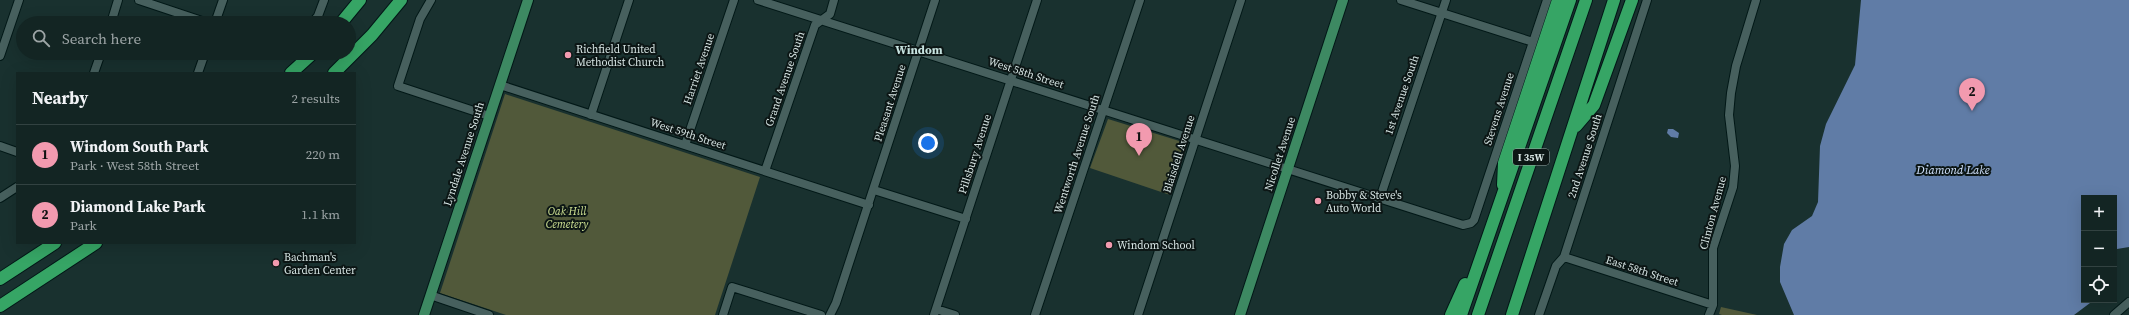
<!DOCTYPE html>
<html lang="en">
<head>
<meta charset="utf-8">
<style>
	:root { --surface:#132523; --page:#1c2d2b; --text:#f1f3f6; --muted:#9da5a6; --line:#324241; --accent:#f29aaf }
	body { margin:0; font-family:"Source Serif 4",serif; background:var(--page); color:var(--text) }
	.controls { position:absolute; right:12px; bottom:12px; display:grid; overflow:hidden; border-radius:0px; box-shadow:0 4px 16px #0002 }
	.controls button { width:36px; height:36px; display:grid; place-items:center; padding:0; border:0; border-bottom:1px solid var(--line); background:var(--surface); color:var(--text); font:20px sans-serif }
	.you { position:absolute; left:928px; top:143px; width:14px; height:14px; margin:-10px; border:3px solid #fff; border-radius:50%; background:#1a73e8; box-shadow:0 0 0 6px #1a73e833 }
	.badge { display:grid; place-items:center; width:26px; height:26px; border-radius:50%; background:var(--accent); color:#111; font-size:13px; font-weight:700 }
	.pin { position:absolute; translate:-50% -33px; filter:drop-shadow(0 1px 2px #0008) }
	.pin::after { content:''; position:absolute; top:21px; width:14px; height:12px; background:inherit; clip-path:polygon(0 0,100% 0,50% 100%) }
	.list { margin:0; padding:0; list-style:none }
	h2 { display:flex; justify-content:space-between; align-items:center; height:52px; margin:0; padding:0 16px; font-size:17px }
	h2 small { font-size:13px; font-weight:400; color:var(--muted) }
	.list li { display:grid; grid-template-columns:26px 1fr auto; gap:12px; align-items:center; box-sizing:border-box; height:60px; padding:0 16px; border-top:1px solid var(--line) }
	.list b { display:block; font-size:15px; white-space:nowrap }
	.list p { margin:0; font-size:13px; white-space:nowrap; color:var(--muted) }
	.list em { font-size:13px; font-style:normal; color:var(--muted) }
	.icon { flex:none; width:22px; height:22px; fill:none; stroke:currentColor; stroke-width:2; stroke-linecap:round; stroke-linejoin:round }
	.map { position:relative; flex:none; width:2129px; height:315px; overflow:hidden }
	.search { position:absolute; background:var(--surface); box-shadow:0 4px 16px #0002; left:16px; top:16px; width:340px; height:44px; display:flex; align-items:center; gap:10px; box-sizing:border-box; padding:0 14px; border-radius:22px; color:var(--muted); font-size:15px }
	.panel { position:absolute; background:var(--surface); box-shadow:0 4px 16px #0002; left:16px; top:72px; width:340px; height:172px; border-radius:0px }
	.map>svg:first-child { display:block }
	.green { fill:#51593a }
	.water { fill:#607ca6 }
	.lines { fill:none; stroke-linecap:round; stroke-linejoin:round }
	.minor-casing { stroke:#021817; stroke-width:10 }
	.major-casing { stroke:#021817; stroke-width:12 }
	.highway-casing { stroke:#021817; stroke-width:14 }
	.minor { stroke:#47605e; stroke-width:8 }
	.major { stroke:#3d8962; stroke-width:10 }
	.highway { stroke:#36a565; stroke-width:12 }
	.poi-dot { fill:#f29aaf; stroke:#0c1615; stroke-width:1.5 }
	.labels { text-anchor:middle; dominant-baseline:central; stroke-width:4; stroke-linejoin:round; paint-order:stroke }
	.shield { fill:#0c1615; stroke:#99a6a5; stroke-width:1 }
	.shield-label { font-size:10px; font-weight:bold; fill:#d6e4e3 }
	.poi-label { font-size:11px; fill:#d6e4e3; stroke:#0c1615; text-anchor:start }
	.street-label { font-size:11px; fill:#d6e4e3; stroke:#0c1615 }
	.park-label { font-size:11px; font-style:italic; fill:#cfe193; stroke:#0c1615 }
	.neighbourhood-label { font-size:12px; font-weight:bold; fill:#c8e4e1; stroke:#0c1615 }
	.water-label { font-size:12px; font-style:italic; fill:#d1e2fd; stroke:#0c1615 }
</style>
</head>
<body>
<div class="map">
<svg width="2129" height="315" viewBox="0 0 2129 315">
	<rect width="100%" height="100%" fill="#19312f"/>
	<path class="green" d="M 505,94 L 760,177 L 715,315 L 506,315 L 440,293 Z
		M 1108,119 L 1186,143 L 1170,195 L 1090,168 Z
		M 1721,307 L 1757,315 L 1722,315 L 1719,314 Z"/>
	<path class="water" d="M 1861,0 L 2129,0 L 2129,247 L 2117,249 L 2114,256 L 2114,198 L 2084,198 L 2084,300 L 2094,300 L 2074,315 L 1794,315 L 1780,282 L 1780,267 L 1784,244 L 1792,230 L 1812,216 L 1818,202 L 1820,146 L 1826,124 L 1855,65 Z
		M 1668,129 L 1673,129 L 1679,133 L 1678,138 L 1671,137 L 1667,133 Z"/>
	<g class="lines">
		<defs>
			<path id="minor" d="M 139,0 L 208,23
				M 431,0 L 420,19 L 398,86 L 489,116
				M 758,0 L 1463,225 L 1471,223 L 1474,220 L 1547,0
				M 1401,0 L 1533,42
				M 111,23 L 118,0
				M 215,23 L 223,0
				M 312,23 L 318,16 L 324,0
				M 0,56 L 19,0
				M 94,73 L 101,53
				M 198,73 L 205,53
				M 500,85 L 869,205
				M 591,115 L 629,0
				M 685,145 L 734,0
				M 0,146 L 17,152
				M 765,171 L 815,25 L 830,14 L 834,0
				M 874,190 L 966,219
				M 0,198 L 17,187
				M 1380,198 L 1446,0
				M 1564,257 L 1713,305
				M 430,295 L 489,315
				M 936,309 L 955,315
				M 723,315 L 732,287 L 821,315
				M 830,315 L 836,303 L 935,0
				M 934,315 L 1037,0
				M 1035,315 L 1140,0
				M 1138,315 L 1241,0
				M 1539,315 L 1556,266 L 1564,257 L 1647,0
				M 1709,315 L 1713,305 L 1713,248 L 1733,187 L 1735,166 L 1729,115 L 1731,93 L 1736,66 L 1756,0
				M 2114,315 L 2129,302"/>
			<path id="major" d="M 424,315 L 528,0
				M 1240,315 L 1343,0"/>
			<path id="highway" d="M 341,23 L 360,0
				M 291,73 L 313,53
				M 334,73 L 372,35 L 401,0
				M 1576,126 L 1594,105 L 1632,0
				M 1503,185 L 1504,163 L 1558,0
				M 0,279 L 55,243
				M 0,306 L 96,243
				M 1451,315 L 1465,284
				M 1461,315 L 1570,0
				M 1478,315 L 1586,0
				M 1512,315 L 1614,0"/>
		</defs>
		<use href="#minor" class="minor-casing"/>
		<use href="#major" class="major-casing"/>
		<use href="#highway" class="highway-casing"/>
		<use href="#minor" class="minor"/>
		<use href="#major" class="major"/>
		<use href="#highway" class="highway"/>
	</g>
	<g class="poi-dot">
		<circle cx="568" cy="55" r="4"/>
		<circle cx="1318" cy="201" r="4"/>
		<circle cx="1109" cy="245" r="4"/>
		<circle cx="276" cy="263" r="4"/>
	</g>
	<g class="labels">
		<rect class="shield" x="1513" y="149" width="36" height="16" rx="3"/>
		<g class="shield-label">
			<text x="1531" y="157">I 35W</text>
		</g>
		<g class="poi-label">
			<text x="576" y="49">Richfield United<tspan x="576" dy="13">Methodist Church</tspan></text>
			<text x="1326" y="195">Bobby &amp; Steve's<tspan x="1326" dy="13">Auto World</tspan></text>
			<text x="1117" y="245">Windom School</text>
			<text x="284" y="257">Bachman's<tspan x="284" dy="13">Garden Center</tspan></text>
		</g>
		<g class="street-label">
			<text transform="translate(699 69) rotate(-71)">Harriet Avenue</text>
			<text transform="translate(1026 73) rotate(18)">West 58th Street</text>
			<text transform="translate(785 79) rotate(-71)">Grand Avenue South</text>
			<text transform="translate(1402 95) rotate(-71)">1st Avenue South</text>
			<text transform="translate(890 103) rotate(-72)">Pleasant Avenue</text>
			<text transform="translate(1499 109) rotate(-72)">Stevens Avenue</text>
			<text transform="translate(688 134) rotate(18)">West 59th Street</text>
			<text transform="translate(464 154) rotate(-72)">Lyndale Avenue South</text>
			<text transform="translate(975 154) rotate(-72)">Pillsbury Avenue</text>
			<text transform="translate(1077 154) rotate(-72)">Wentworth Avenue South</text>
			<text transform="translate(1179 154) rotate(-72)">Blaisdell Avenue</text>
			<text transform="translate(1280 154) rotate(-72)">Nicollet Avenue</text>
			<text transform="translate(1585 156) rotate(-72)">2nd Avenue South</text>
			<text transform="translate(1713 213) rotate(-75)">Clinton Avenue</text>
			<text transform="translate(1642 271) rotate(18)">East 58th Street</text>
		</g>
		<g class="park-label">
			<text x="567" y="211">Oak Hill<tspan x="567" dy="13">Cemetery</tspan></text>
		</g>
		<g class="neighbourhood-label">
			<text x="919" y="50">Windom</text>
		</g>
		<g class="water-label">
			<text x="1953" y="170">Diamond Lake</text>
		</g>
	</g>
</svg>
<div class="controls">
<button>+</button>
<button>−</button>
<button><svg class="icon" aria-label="locate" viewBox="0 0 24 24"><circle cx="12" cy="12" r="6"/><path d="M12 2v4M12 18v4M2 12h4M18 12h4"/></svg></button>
</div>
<div class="you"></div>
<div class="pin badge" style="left:1139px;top:156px">1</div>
<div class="pin badge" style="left:1972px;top:111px">2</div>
<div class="search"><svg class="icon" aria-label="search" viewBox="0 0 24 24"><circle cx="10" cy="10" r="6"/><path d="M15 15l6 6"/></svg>Search here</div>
<section class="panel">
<h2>Nearby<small>2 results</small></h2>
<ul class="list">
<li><span class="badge">1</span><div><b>Windom South Park</b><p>Park · West 58th Street</p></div><em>220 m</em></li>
<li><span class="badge">2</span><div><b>Diamond Lake Park</b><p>Park</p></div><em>1.1 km</em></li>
</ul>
</section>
</div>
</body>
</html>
